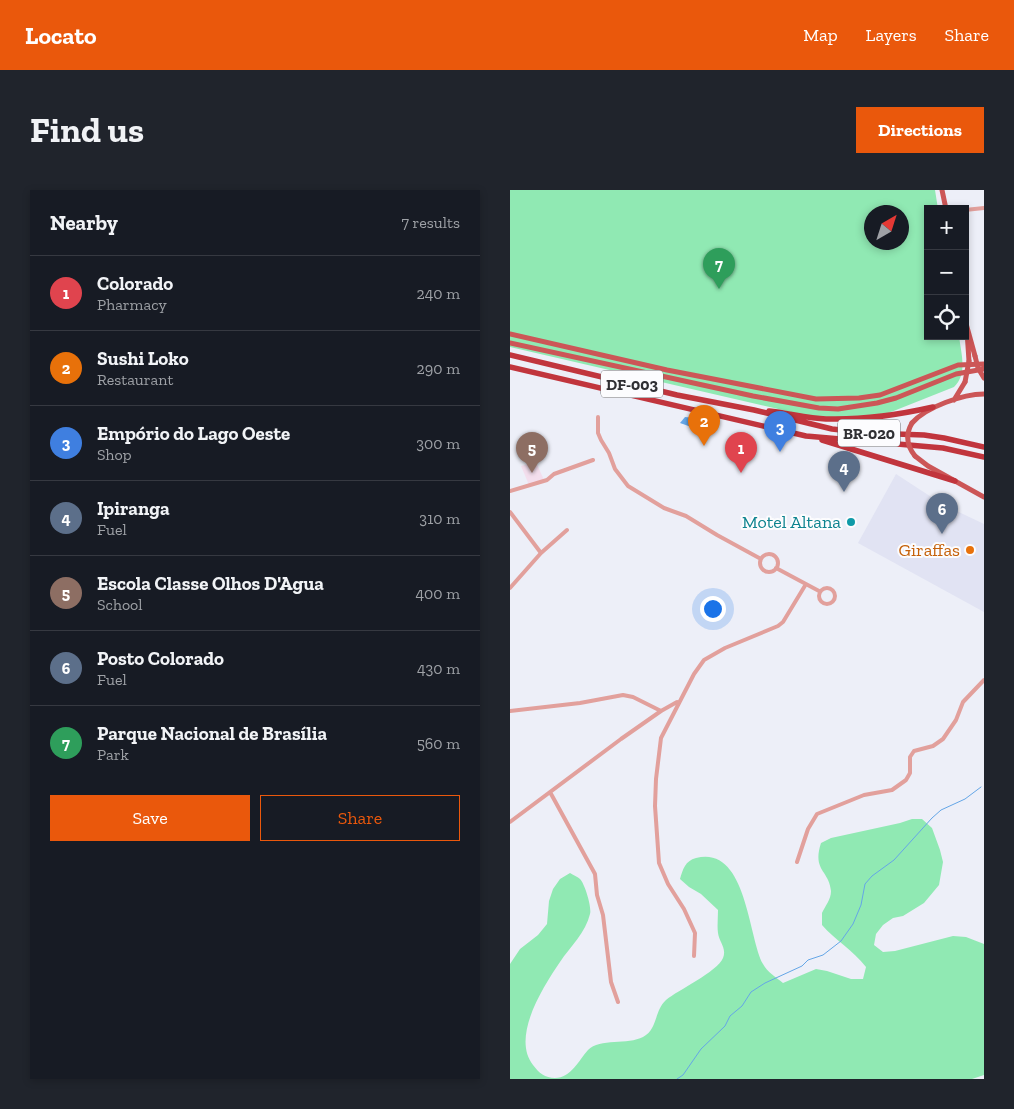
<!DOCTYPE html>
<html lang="en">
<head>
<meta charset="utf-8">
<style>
	:root { --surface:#171b24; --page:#20242c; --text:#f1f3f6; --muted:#9ea1a6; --line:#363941; --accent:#ea580c }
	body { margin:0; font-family:"Zilla Slab",serif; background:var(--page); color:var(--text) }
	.controls { position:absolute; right:15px; top:15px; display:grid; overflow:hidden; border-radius:0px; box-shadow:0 2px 8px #0003 }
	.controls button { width:45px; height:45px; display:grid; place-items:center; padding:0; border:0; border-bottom:1px solid var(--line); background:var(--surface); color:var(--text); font:25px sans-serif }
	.compass { position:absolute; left:354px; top:15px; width:45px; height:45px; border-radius:50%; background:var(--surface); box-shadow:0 2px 8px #0003; rotate:39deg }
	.you { position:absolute; left:202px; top:418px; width:18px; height:18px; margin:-12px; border:4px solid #fff; border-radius:50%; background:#1a73e8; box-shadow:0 0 0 8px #1a73e833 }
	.badge { display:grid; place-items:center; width:32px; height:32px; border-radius:50%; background:var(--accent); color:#fff; font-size:16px; font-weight:700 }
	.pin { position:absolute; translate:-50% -41px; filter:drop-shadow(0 1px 2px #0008) }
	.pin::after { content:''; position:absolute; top:26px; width:18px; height:15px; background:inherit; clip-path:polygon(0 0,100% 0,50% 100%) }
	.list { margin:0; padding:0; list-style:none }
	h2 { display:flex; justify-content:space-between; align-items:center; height:65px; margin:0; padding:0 20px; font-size:21px }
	h2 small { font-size:16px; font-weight:400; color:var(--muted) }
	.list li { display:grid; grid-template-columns:32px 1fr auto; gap:15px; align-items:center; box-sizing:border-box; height:75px; padding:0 20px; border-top:1px solid var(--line) }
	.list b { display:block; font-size:19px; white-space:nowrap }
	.list p { margin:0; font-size:16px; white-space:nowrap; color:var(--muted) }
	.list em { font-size:16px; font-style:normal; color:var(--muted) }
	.actions { display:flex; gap:10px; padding:15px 20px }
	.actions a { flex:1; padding:11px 0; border:1px solid var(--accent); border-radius:0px; text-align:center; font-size:18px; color:var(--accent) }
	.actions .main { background:var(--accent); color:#fff }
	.icon { flex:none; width:28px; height:28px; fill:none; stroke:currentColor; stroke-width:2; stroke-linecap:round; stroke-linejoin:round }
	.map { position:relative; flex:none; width:474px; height:889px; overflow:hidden; border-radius:0px }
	header { display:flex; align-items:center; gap:30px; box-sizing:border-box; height:70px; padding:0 25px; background:var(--accent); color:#fff }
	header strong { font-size:24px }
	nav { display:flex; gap:28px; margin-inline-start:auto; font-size:18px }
	.intro { display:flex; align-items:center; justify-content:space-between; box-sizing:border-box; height:120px; padding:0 30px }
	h1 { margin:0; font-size:35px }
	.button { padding:12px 22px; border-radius:0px; background:var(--accent); color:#fff; font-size:18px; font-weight:700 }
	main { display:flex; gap:30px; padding:0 30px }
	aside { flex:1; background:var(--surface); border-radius:0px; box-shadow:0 2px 8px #0003 }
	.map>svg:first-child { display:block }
	.built { fill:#e1e3f3 }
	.education { fill:#f3deed }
	.green { fill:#90e9b3; fill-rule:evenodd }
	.water { fill:#64a6e7 }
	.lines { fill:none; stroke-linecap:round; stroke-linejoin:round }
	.stream { stroke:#64a6e7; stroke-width:1 }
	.minor { stroke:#e2a09c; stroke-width:4 }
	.major { stroke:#cc5657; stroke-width:5 }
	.highway { stroke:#c1353d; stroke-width:5.5 }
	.major-bridge { stroke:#cc5657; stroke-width:5 }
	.culture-dot { fill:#0f9aa8; stroke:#fcfcfe; stroke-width:2 }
	.food-dot { fill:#e8710a; stroke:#fcfcfe; stroke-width:2 }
	.labels { text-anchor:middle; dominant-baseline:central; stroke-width:4; stroke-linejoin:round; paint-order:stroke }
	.shield { fill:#fcfcfe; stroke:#6c6c70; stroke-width:1 }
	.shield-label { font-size:16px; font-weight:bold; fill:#2f2f33 }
	.culture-label { font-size:18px; fill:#0d838f; stroke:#fcfcfe; text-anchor:end }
	.food-label { font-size:18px; fill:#c56008; stroke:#fcfcfe; text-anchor:end }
</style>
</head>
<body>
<header>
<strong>Locato</strong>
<nav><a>Map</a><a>Layers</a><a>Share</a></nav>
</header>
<div class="intro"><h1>Find us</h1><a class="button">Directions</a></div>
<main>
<aside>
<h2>Nearby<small>7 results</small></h2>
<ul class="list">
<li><span class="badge" style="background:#e0444e">1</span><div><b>Colorado</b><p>Pharmacy</p></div><em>240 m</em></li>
<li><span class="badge" style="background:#e8710a">2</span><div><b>Sushi Loko</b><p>Restaurant</p></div><em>290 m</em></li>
<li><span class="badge" style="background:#3f7fe0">3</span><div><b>Empório do Lago Oeste</b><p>Shop</p></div><em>300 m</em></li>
<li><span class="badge" style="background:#5c6f8a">4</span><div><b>Ipiranga</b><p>Fuel</p></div><em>310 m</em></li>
<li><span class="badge" style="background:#8d6e63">5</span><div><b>Escola Classe Olhos D'Agua</b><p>School</p></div><em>400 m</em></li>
<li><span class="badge" style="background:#5c6f8a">6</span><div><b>Posto Colorado</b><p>Fuel</p></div><em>430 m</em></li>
<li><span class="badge" style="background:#2e9e5b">7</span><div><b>Parque Nacional de Brasília</b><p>Park</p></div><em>560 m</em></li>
</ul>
<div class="actions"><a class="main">Save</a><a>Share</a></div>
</aside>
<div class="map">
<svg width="474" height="889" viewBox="0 0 474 889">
	<rect width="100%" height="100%" fill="#edeff8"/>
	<path class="built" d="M 386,284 L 432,314 L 474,334 L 474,422 L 348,353 Z"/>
	<path class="education" d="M 26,272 L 34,290 L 19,295 L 11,276 Z"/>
	<path class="green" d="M 0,0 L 425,0 L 428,19 L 418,19 L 418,146 L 449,146 C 451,163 458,184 444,197 L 371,226 L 343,232 L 303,227 L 0,157 ZM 362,22 L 392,22 L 392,52 L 362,52 Z
		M 402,629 L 412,629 L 422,638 L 430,660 L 433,672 L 429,695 L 414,713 L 393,726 L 383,728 L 373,735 L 366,744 L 364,755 L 373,762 L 385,761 L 443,746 L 456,747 L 474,754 L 474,885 L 462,889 L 0,889 L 0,774 L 10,759 L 28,745 L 37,734 L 39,711 L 43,699 L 50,689 L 60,683 C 63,685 68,687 70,689 C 75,694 82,718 80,724 C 76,742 60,757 50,772 C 33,797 1,847 23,875 C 29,883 35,888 45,888 C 61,888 69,870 78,860 C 90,848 118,855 133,847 C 148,839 144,821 156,810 C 168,800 207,782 213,768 C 217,758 209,752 208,743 C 207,736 208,728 208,720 L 191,704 L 179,697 L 170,689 C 173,679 175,671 186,668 C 237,655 238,747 253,774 C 257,782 266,787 273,793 L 306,779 L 317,781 L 341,789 L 353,789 L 356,777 C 343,760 325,750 312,735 C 312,732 312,727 312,723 C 315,716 321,710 321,701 C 319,680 302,681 311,653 L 321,648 L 390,633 Z"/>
	<path class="water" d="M 175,227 L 195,229 L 190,238 L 187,239 L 170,233 Z"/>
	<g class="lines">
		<path class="stream" d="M 167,889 L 173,885 L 191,859 L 215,836 L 220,826 L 232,816 L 241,802 L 255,793 L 292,776 L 298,770 L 313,765 L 331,751 L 343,734 L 351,715 L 355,694 L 362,686 L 384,670 L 422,628 L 431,620 L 455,609 L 471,597"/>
		<path class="minor" d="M 455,20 L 474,18
			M 88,227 L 88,243 L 91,250 L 99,263 L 105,279 L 118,296 L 154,318 L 176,326 L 207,345 L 251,369
			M 0,301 L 37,290 L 44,284 L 83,270
			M 0,322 L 31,363
			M250 373a9 9 0 1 1 18 0a9 9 0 1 1-18 0Z
			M 266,378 L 309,401
			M309 406a8 8 0 1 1 16 0a8 8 0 1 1-16 0Z
			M 0,398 L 31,363 L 57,340
			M 0,521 L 70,513 L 113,505 L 123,507 L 151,521
			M 40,602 L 85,684 L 87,705 L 93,725 L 101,792 L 108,812
			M 0,632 L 111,549 L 151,521 L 167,512
			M 287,672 L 298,639 L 307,624 L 354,605 L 382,600 L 396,590 L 400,583 L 400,567 L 404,561 L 423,556 L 433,549 L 446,530 L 453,512 L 474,490
			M 184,766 L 185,743 L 174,719 L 158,694 L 149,673 L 145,616 L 146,589 L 151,548 L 184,484 L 194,470 L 215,458 L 268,436 L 273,432 L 296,394"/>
		<path class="major" d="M 432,0 L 436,19
			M 455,130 L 465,166
			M 457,141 L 459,171
			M 0,144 L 157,180 L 306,209 L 349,208 L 370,205 L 448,175 L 474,174
			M 0,153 L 243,206 L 309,218 L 328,219 L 367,213 L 386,208 L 446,184 L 474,179
			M 444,210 L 455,192
			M 402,233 C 416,217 453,204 474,204
			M 405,266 L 418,276 L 474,307"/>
		<path class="highway" d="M 0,165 L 167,205 L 244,220 L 322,239 L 358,243 L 414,245 L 434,248 L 474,257
			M 0,177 L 296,246 L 433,258 L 474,267
			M 259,221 C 278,223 297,228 316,229 C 352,230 388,225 423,217
			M 312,250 L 445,291"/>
		<path class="major-bridge" d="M 465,166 L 468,178 L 474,188
			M 455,192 L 459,171
			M 402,233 C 395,245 397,256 405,266"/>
	</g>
	<circle class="culture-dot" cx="341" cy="332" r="5"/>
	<circle class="food-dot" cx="460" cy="360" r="5"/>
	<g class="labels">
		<g class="shield">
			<rect x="91" y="180.5" width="62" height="27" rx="4"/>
			<rect x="328" y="229.5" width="62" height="27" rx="4"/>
		</g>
		<g class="shield-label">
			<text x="122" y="194">DF-003</text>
			<text x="359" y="243">BR-020</text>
		</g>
		<g class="culture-label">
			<text x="331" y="332">Motel Altana</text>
		</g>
		<g class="food-label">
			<text x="450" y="360">Giraffas</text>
		</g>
	</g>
</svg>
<div class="controls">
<button>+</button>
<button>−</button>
<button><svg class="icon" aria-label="locate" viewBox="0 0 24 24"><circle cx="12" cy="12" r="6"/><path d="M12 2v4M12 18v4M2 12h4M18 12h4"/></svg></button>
</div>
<svg class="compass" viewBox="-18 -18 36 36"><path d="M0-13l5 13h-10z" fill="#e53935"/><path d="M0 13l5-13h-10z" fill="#9ea1a6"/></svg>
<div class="you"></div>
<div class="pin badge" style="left:231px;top:283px;background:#e0444e">1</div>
<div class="pin badge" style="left:194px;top:256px;background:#e8710a">2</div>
<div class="pin badge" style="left:270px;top:262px;background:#3f7fe0">3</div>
<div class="pin badge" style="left:334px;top:302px;background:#5c6f8a">4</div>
<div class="pin badge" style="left:22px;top:283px;background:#8d6e63">5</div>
<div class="pin badge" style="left:432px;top:344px;background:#5c6f8a">6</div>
<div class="pin badge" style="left:209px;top:99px;background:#2e9e5b">7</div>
</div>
</main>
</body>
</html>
